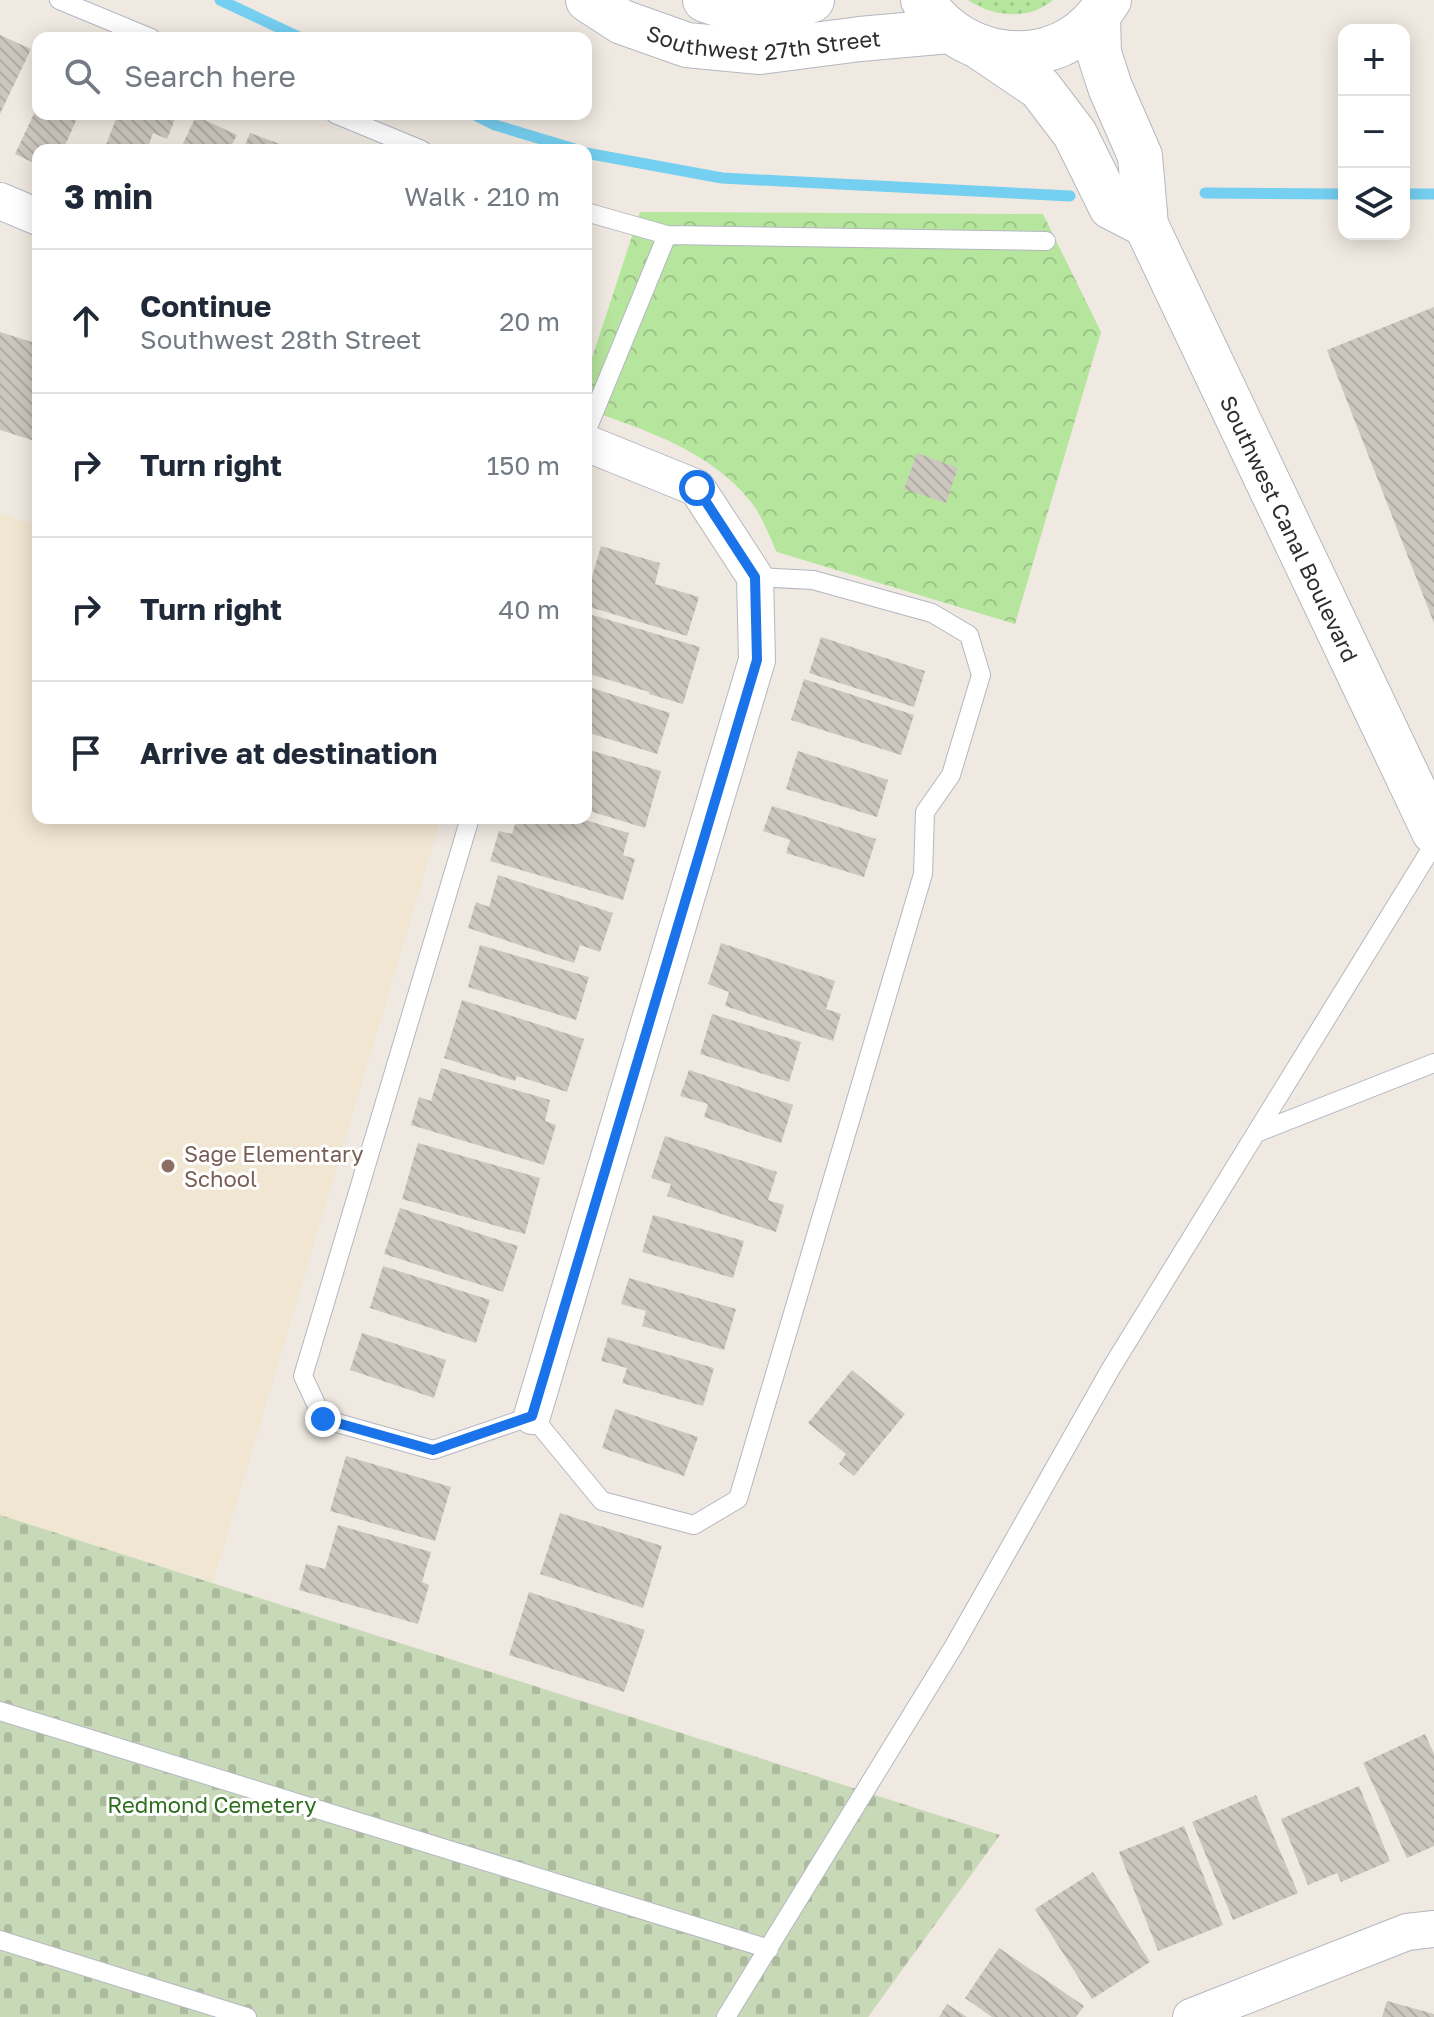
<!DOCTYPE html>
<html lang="en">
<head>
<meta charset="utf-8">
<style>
	:root { --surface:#fff; --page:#f6f6f7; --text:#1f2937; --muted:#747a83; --line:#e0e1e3 }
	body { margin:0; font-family:"Golos Text",sans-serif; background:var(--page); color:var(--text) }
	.controls { position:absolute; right:24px; top:24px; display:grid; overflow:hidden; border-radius:16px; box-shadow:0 4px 20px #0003 }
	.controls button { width:72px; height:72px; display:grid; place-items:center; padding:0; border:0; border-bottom:2px solid var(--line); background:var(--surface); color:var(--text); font:40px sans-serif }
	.stop { position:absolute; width:24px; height:24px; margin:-18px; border:6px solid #1a73e8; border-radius:50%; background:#fff }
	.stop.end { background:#1a73e8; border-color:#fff; box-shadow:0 2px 8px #0008 }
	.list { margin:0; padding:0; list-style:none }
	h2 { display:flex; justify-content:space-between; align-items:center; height:104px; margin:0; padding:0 32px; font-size:34px }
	h2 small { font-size:26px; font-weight:400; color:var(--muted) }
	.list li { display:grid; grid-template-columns:52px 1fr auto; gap:24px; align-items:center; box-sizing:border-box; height:144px; padding:0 32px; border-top:2px solid var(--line) }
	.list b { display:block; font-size:30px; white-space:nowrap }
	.list p { margin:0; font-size:26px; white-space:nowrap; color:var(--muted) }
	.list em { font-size:26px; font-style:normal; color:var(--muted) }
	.icon { flex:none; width:44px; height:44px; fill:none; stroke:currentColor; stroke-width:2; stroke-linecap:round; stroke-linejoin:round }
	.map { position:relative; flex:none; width:1434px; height:2017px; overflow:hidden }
	.search { position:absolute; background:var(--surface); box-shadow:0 4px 20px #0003; left:32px; top:32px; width:560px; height:88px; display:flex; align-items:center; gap:20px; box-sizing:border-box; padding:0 28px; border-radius:16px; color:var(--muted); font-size:30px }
	.panel { position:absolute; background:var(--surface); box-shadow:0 4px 20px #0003; left:32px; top:144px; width:560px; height:680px; border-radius:16px }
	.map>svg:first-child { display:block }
	.education { fill:#f0e6d1 }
	.grass { fill:url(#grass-dots) }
	.cemetery { fill:url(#cemetery-stones) }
	.park { fill:url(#park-crowns) }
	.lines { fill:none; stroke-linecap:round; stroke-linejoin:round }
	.stream { stroke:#75cff0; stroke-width:11 }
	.building { fill:url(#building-back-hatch) }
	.service-casing { stroke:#b4b7c1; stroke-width:20 }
	.minor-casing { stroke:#b4b7c1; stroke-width:38 }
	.secondary-casing { stroke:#b4b7c1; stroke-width:46 }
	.service { stroke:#fff; stroke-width:18 }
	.minor { stroke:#fff; stroke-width:36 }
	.secondary { stroke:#fff; stroke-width:44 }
	.route { stroke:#1a73e8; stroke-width:10 }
	.education-dot { fill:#8d6e63; stroke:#fff; stroke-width:3 }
	.labels { text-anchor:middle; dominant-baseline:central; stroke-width:6; stroke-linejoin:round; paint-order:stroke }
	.street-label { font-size:22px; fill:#2e2e2e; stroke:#fff }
	.education-label { font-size:22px; fill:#785e54; stroke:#fff; text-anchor:start }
	.park-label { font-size:22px; fill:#2c6e1b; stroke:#fff }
</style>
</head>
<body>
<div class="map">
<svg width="1434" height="2017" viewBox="0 0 1434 2017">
	<defs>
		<pattern id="grass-dots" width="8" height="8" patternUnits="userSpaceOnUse" patternTransform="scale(2)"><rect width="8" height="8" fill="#b6e59e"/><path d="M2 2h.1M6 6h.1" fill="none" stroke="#9dc588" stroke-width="1.8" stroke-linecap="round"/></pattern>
		<pattern id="cemetery-stones" width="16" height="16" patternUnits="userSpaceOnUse" patternTransform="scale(2)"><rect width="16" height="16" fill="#c8d9b8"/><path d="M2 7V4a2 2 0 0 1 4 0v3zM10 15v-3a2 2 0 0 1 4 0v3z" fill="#acbb9e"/></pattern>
		<pattern id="park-crowns" width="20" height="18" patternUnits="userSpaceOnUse" patternTransform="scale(2)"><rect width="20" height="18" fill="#b6e59e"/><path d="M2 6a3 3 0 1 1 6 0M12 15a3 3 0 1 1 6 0" fill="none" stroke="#9dc588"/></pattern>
		<pattern id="building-back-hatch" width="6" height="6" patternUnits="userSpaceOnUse" patternTransform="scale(2)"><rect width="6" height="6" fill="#cbc7bf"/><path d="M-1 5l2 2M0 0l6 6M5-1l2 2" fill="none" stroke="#afaba4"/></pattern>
	</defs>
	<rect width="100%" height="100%" fill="#efe9e1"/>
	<path class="education" d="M 0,513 L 38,525 L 38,818 L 441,818 L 213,1582 L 0,1515 Z"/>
	<path class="grass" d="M 968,0 L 1053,0 C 1028,21 994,17 968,0 Z"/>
	<path class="cemetery" d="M 0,1515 L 1000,1835 L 868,2017 L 0,2017 Z"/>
	<path class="park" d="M 640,212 L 1043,214 L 1101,332 L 1015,624 L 777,552 C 769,536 762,516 751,502 C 711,451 645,430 586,409 L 586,376 Z"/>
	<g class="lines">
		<path class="stream" d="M 220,0 L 301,38
			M 473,114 L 495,125 L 578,150
			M 586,153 L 722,178 L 1070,196
			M 1205,193 L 1344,194
			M 1404,194 L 1434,194"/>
	</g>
	<path class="building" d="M 0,35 L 31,49 L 0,114 Z
		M 38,105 L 38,114 L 79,114 L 63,150 L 38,150 L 38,165 L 15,154 Z
		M 118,114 L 177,114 L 167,139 L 153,133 L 147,150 L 104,150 Z
		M 196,116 L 237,135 L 229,150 L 180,150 Z
		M 250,133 L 288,147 L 287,150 L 243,150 Z
		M 1434,307 L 1434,623 L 1327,350 Z
		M 0,332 L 38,344 L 38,442 L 0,430 Z
		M 917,453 L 958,468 L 946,503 L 904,489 Z
		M 601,546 L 660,563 L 655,584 L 699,597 L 687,636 L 586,606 L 586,597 Z
		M 586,613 L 700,647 L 683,704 L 649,694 L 649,692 L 586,673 Z
		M 821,637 L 925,671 L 914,707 L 809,673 Z
		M 804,679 L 914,715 L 901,755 L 791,720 Z
		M 586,686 L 670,713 L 657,754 L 586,732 Z
		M 586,749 L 661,771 L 645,828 L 586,810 Z
		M 798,751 L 888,780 L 877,817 L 786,789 Z
		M 772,806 L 876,839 L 864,877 L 786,853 L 790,840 L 763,831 Z
		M 517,818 L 578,818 L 629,833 L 623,855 L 635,859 L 623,900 L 490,861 L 499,831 L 512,834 Z
		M 498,875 L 613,913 L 600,952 L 580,945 L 574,963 L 468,928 L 476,902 L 489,907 Z
		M 721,943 L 835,981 L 826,1009 L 841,1014 L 833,1041 L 725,1006 L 729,992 L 708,984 Z
		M 480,945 L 589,977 L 576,1020 L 468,987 Z
		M 462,1000 L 584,1039 L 567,1092 L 517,1076 L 515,1081 L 444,1058 Z
		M 712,1014 L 801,1042 L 789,1082 L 700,1054 Z
		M 441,1068 L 550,1100 L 545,1121 L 556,1125 L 544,1165 L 411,1125 L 419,1097 L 431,1101 Z
		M 689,1070 L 793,1105 L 781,1143 L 704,1117 L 708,1104 L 680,1096 Z
		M 665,1136 L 777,1172 L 768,1200 L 784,1205 L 776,1232 L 667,1196 L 671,1184 L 651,1178 Z
		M 418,1143 L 540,1178 L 525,1234 L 402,1199 Z
		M 400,1208 L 518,1246 L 503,1292 L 384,1254 Z
		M 653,1215 L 744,1241 L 733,1278 L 642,1252 Z
		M 383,1266 L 490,1300 L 476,1343 L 370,1308 Z
		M 629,1278 L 736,1309 L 724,1350 L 642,1326 L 646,1311 L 621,1304 Z
		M 362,1333 L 446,1360 L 434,1398 L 350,1370 Z
		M 608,1337 L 714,1368 L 703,1406 L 622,1383 L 627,1368 L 601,1361 Z
		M 852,1370 L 905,1414 L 854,1476 L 839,1464 L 846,1454 L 808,1423 Z
		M 615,1409 L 698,1437 L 684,1476 L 602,1448 Z
		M 346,1456 L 451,1487 L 435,1541 L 330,1511 Z
		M 560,1513 L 662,1546 L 643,1608 L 540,1574 Z
		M 338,1525 L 431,1552 L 422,1582 L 429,1585 L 418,1624 L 299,1590 L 306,1564 L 325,1569 Z
		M 529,1592 L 645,1630 L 624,1692 L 509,1655 Z
		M 1425,1734 L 1434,1754 L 1434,1846 L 1407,1858 L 1363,1763 Z
		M 1359,1786 L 1390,1861 L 1341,1882 L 1337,1873 L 1308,1885 L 1281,1819 Z
		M 1256,1795 L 1298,1893 L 1233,1920 L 1192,1822 Z
		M 1184,1826 L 1223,1925 L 1158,1951 L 1119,1852 Z
		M 1093,1872 L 1150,1962 L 1092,1999 L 1035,1909 Z
		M 999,1948 L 1084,2006 L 1076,2017 L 992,2017 L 965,1998 Z
		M 1387,2001 L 1434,2014 L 1434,2017 L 1382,2017 Z
		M 947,2004 L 967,2017 L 939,2017 Z"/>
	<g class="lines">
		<defs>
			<path id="service" d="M 59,0 L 151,38
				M 335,114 L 422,150
				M 586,212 L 667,235 L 1046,241
				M 586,432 L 667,235
				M 470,818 L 303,1376 L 323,1419 L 433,1450 L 532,1416 L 602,1501 L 694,1525 L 738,1499 L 923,874 L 925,812 L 951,775 L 981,675 L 969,635 L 932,613 L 813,580 L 755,577
				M 1256,1133 L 1434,1063
				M 0,1711 L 769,1949
				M 0,1940 L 247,2017
				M 726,2017 L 954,1646 L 1110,1370 L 1434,844"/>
			<path id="minor" d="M 0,201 L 38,217
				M 532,1416 L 757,660 L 755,577 L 697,488 L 586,443
				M 1191,2017 L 1407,1932 L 1434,1929"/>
			<g id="secondary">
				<path id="s1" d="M 588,0 L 622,22 L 687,45 L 760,52 L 860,39 L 949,31"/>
				<path d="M 705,0 L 724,6 L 785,10 L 812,0"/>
				<path d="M 923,0 C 954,53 1030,71 1080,33 C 1092,24 1101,13 1109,0"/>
				<path id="s2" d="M 1098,17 L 1099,53 L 1110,87 L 1140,156 L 1146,225 L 1434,832"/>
				<path d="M 981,48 L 1040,88 L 1075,134 L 1111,207 L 1146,225"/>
			</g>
		</defs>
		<use href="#service" class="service-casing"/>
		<use href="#minor" class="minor-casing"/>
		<use href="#secondary" class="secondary-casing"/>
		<use href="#service" class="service"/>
		<use href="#minor" class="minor"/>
		<use href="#secondary" class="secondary"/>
	</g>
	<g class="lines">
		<path class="route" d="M 323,1419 L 433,1450 L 532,1416 L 757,660 L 755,577 L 697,488"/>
	</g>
	<circle class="education-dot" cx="168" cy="1166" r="8"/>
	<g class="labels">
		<g class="street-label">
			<text stroke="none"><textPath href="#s1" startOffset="186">Southwest 27th Street</textPath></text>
			<text stroke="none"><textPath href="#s2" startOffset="552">Southwest Canal Boulevard</textPath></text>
		</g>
		<g class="education-label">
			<text x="184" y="1153">Sage Elementary<tspan x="184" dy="25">School</tspan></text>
		</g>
		<g class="park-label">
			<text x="212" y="1804">Redmond Cemetery</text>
		</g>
	</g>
</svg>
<div class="controls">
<button>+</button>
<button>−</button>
<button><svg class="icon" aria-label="layers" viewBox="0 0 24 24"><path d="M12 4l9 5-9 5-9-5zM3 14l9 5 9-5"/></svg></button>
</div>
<div class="stop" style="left:697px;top:488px"></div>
<div class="stop end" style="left:323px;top:1419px"></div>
<div class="search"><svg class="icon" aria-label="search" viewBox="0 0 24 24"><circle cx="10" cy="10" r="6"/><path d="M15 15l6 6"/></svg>Search here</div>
<section class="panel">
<h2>3 min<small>Walk · 210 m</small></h2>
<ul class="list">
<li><svg class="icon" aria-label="ahead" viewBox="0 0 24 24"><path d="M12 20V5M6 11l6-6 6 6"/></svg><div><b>Continue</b><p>Southwest 28th Street</p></div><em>20 m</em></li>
<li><svg class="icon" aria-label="right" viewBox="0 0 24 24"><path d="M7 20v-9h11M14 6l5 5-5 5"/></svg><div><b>Turn right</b></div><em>150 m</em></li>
<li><svg class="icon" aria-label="right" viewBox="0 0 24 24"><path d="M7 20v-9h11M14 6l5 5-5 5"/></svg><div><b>Turn right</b></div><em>40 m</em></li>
<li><svg class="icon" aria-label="arrive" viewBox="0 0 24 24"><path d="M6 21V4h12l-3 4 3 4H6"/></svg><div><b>Arrive at destination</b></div></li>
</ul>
</section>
</div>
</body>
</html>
